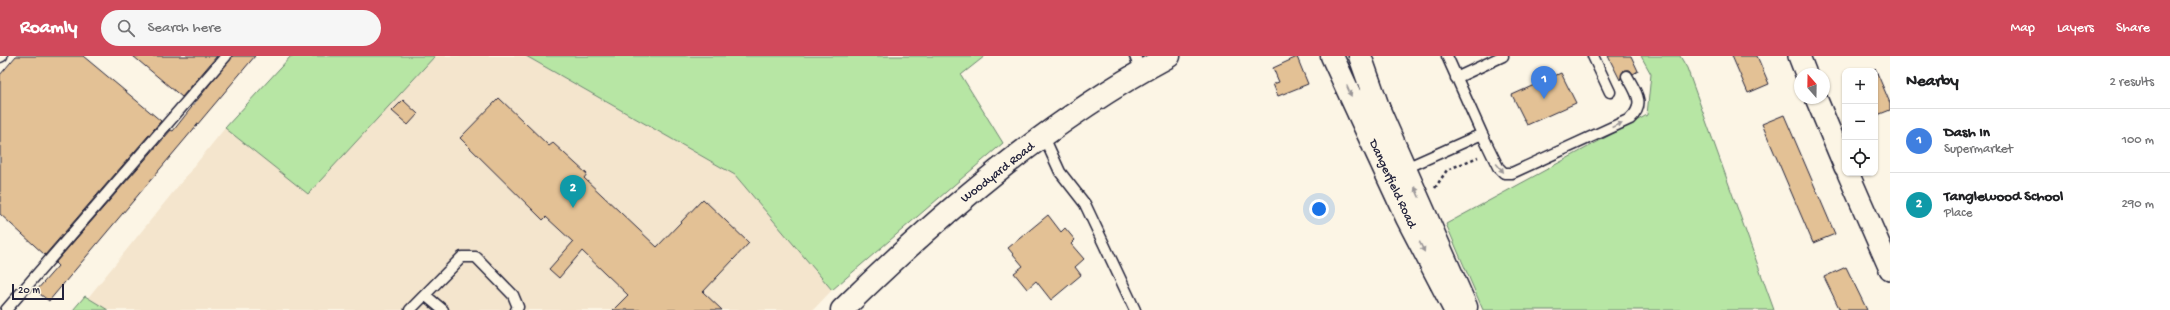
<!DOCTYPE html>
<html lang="en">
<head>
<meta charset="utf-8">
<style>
	:root { --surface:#fff; --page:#f6f6f6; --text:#202124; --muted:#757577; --line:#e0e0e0; --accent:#d1495b }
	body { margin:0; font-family:"Gochi Hand",sans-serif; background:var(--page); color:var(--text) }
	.controls { position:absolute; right:12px; top:12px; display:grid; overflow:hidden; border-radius:8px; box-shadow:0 1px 3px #0004 }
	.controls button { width:36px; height:36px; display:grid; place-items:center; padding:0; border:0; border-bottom:1px solid var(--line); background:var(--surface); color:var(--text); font:20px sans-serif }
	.compass { position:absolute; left:1794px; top:12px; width:36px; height:36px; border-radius:50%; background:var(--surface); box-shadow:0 1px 3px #0004; rotate:340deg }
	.scale { position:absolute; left:12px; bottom:10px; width:52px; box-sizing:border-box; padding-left:4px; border:2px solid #22223b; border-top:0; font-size:11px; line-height:14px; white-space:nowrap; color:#22223b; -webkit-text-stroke:3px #fcf5e5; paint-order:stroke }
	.you { position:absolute; left:1319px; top:153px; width:14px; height:14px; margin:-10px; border:3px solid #fff; border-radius:50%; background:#1a73e8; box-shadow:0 0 0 6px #1a73e833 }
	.badge { display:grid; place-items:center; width:26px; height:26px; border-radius:50%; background:var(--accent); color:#fff; font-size:13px; font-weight:700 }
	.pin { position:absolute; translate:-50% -33px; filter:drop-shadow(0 1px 2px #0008) }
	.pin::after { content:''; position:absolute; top:21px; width:14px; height:12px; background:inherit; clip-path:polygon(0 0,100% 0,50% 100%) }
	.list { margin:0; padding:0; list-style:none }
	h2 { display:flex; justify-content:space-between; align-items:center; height:52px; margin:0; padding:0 16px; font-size:17px }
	h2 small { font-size:13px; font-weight:400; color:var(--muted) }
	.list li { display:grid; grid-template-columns:26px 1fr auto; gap:12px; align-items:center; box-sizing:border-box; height:64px; padding:0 16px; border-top:1px solid var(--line) }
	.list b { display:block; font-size:15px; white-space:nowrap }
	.list p { margin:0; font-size:13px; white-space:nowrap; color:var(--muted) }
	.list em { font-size:13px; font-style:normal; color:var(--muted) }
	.icon { flex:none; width:22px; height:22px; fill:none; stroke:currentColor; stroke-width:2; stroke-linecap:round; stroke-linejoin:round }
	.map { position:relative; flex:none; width:1890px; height:254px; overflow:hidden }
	header { display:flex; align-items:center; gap:24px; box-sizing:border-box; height:56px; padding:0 20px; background:var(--accent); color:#fff }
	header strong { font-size:19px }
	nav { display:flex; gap:22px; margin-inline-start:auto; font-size:14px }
	.search { width:280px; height:36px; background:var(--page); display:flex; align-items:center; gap:10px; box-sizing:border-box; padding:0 14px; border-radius:22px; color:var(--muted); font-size:15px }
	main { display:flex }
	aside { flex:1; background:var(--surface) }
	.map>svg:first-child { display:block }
	.built { fill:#f4e5cd }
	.green { fill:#b7e6a4; stroke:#6c8470 }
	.building { fill:#e3c195; stroke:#22223b }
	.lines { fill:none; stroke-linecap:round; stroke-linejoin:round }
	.service-casing { stroke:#22223b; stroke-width:13 }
	.minor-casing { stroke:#22223b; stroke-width:24 }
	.tertiary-casing { stroke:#22223b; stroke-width:25 }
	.primary-casing { stroke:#22223b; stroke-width:25 }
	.path { stroke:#22223b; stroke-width:2.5; stroke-dasharray:3 3; stroke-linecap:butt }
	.service { stroke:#fcf5e5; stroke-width:10 }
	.minor { stroke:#fcf5e5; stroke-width:21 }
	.tertiary { stroke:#fcf5e5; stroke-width:22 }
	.primary { stroke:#fcf5e5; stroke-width:22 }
	.oneway { fill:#9a9698 }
	.labels { text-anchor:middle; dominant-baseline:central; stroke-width:3; stroke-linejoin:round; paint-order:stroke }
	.street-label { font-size:13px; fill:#22223b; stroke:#fcf5e5 }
</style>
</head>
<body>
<header>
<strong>Roamly</strong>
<div class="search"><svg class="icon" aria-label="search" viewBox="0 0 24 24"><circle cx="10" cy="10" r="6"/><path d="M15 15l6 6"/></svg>Search here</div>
<nav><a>Map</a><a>Layers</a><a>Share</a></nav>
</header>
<main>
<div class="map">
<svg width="1890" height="254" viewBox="0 0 1890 254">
	<rect width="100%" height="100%" fill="#fcf5e5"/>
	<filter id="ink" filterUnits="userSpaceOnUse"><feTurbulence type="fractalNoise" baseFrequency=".025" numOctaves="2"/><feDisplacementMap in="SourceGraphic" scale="8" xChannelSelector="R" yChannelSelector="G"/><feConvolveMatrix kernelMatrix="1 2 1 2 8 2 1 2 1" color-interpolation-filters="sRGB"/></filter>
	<g filter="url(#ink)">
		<path class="built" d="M 435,0 L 526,0 L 735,119 L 832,234 L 813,254 L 78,254 L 225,72 L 308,137 Z"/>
		<path class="green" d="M 291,0 L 435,0 L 308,138 L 225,72 Z
			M 526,0 L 985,0 L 961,19 L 1003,87 L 832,234 L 735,119 Z
			M 1641,0 L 1680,0 L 1687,12 L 1774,254 L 1483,254 L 1446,168 L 1647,59 L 1651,18 Z
			M 85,240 L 108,254 L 73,254 Z"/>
		<path class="building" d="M 16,0 L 83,0 L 161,65 L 45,199 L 0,158 L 0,19 Z
			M 133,0 L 217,0 L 182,41 Z
			M 232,0 L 255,0 L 49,245 L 36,235 L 58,210 L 55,207 L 171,74 L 173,75 Z
			M 1608,0 L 1631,0 L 1638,15 L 1633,18 L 1630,14 L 1624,14 L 1620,24 Z
			M 1732,0 L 1757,0 L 1769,28 L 1748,37 Z
			M 1297,1 L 1308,28 L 1278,40 L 1273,28 L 1279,26 L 1273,12 Z
			M 1875,12 L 1890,47 L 1890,54 L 1875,60 Z
			M 1561,17 L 1576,47 L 1527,69 L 1512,39 Z
			M 499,42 L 549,90 L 553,87 L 587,118 L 584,122 L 657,191 L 703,143 L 749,187 L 703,236 L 722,254 L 613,254 L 628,239 L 582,195 L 559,222 L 549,213 L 573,186 L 546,161 L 543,164 L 460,82 Z
			M 403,44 L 418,58 L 408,69 L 392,55 Z
			M 1784,59 L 1835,178 L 1813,187 L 1762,68 Z
			M 1048,159 L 1061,176 L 1065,172 L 1075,184 L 1071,188 L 1084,203 L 1075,211 L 1081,219 L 1051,244 L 1036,225 L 1027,233 L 1014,217 L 1023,210 L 1008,192 Z
			M 1846,211 L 1867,254 L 1840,254 L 1824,221 Z"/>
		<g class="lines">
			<defs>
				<path id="service" d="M 1135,0 L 1141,16
					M 1593,0 L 1610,36
					M 0,1 L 2,0
					M 1456,22 L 1503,0
					M 1482,78 L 1498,111 L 1504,117 L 1512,117 L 1630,63 C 1646,48 1636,36 1627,20
					M 1044,81 L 1060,116 L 1085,148 L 1135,254
					M 1406,112 L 1482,78 L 1447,0
					M 425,239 L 443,254
					M 6,254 L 226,0
					M 410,254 L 462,201 L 476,201 L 513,239 L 518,251 L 516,254"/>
				<path id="minor" d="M 1799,0 L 1806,18
					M 1816,42 L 1845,111
					M 1848,117 L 1890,213"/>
				<path id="tertiary" d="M 1332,0 L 1407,162 L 1455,254
					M 1371,36 L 1466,251"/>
				<path id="primary" d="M 1360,0 L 1379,54
					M 842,254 C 940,158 1048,65 1169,0"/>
			</defs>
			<use href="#service" class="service-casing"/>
			<use href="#minor" class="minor-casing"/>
			<use href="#tertiary" class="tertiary-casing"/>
			<use href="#primary" class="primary-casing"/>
			<path class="path" d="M 1435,132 L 1447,114 L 1478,101"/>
			<use href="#service" class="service"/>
			<use href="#minor" class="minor"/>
			<use href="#tertiary" class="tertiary"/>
			<use href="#primary" class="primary"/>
		</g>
		<defs><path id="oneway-solid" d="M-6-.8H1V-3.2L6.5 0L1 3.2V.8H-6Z"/></defs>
		<g class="oneway">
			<use href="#oneway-solid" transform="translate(1349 35) rotate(66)"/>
			<use href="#oneway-solid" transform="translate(1617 69) rotate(-25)"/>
			<use href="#oneway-solid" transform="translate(1500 112) rotate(50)"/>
			<use href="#oneway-solid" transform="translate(1417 136) rotate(-114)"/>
			<use href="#oneway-solid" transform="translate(1422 191) rotate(63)"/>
		</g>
	</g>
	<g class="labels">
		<g class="street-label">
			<text transform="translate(998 117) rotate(-38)">Woodyard Road</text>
			<text transform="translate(1392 128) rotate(65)">Dangerfield Road</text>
		</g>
	</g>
</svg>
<div class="controls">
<button>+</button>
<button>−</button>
<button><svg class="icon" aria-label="locate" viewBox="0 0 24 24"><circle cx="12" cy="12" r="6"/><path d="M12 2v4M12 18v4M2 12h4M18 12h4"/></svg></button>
</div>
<svg class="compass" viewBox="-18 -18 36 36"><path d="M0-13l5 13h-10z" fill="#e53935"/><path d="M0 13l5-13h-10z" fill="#757577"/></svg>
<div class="scale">20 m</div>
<div class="you"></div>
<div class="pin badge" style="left:1544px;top:43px;background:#3f7fe0">1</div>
<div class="pin badge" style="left:573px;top:152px;background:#0f9aa8">2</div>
</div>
<aside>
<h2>Nearby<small>2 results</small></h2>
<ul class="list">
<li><span class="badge" style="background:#3f7fe0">1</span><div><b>Dash In</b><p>Supermarket</p></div><em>100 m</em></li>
<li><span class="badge" style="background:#0f9aa8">2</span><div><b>Tanglewood School</b><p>Place</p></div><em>290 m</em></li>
</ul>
</aside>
</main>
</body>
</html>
